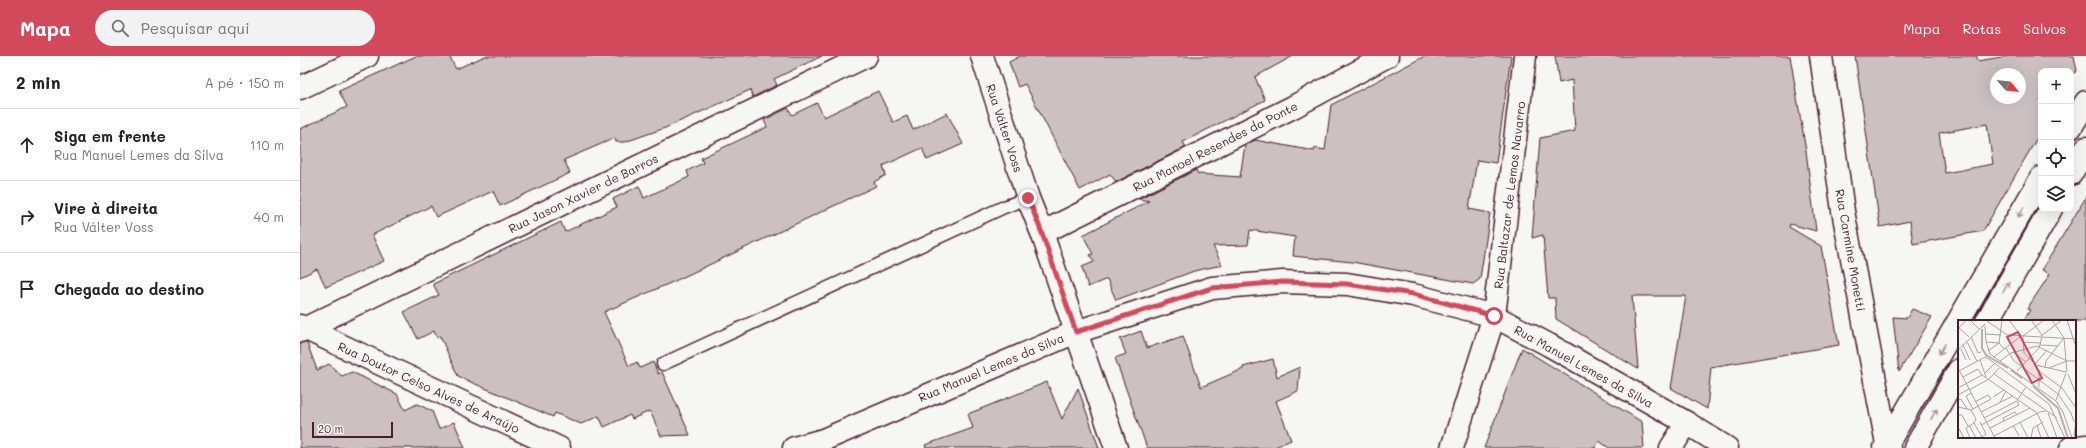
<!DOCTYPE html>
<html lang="pt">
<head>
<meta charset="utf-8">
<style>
	:root { --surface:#fff; --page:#f2f2f2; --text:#222; --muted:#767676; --line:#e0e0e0; --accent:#d1495b }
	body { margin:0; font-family:Mali,sans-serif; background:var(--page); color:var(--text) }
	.controls { position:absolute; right:12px; top:12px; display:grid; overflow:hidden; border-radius:8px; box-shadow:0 4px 16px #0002 }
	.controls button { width:36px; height:36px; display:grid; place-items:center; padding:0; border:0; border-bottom:1px solid var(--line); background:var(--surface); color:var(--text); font:20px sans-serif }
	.compass { position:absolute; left:1690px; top:12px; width:36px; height:36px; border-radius:50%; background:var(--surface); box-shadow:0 4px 16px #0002; rotate:118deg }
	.scale { position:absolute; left:12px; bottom:10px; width:81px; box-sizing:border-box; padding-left:4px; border:2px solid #4a1f2b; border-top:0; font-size:11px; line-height:14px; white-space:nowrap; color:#4a1f2b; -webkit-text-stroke:3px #f6f6f2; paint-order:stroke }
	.stop { position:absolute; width:12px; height:12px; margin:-9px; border:3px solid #d1495b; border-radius:50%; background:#fff }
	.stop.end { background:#d1495b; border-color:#fff; box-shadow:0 1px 4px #0008 }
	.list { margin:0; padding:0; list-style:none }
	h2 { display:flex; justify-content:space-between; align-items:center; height:52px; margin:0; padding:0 16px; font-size:17px }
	h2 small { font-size:13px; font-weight:400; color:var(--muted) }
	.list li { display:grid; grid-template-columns:26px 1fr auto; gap:12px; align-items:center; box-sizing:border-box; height:72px; padding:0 16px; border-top:1px solid var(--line) }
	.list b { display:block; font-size:15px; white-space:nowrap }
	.list p { margin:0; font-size:13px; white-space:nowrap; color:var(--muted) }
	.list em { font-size:13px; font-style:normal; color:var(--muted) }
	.icon { flex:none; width:22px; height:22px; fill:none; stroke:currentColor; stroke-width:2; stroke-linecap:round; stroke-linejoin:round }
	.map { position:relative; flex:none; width:1786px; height:392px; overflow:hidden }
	header { display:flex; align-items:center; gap:24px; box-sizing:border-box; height:56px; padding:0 20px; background:var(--accent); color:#fff }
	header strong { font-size:19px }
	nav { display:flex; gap:22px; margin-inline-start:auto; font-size:14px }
	.search { width:280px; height:36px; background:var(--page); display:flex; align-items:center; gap:10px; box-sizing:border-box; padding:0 14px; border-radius:22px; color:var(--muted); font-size:15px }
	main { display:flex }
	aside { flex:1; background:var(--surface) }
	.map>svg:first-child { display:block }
	.building { fill:#ccc1c0; stroke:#4a1f2b; fill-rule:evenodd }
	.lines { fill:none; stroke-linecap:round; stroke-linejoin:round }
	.lane-casing { stroke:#4a1f2b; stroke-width:15 }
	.street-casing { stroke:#4a1f2b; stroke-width:25 }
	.secondary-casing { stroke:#4a1f2b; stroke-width:25 }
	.lane { stroke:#f6f6f2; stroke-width:12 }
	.street { stroke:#f6f6f2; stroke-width:22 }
	.secondary { stroke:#f6f6f2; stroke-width:22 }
	.oneway { stroke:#a99598 }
	.route { stroke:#d1495b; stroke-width:5 }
	.labels { text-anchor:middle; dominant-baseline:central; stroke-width:3; stroke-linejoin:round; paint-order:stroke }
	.street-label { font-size:12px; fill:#4a1f2b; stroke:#f6f6f2 }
	.inset-river { fill:none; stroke:#bbadae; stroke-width:2 }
	.inset-road { fill:none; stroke:#b1a0a2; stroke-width:1 }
	.view { fill:#d1495b; fill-opacity:0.15; stroke:#d1495b; stroke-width:2 }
	.inset-edge { fill:none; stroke:#4a1f2b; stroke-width:2 }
</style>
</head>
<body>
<header>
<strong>Mapa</strong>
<div class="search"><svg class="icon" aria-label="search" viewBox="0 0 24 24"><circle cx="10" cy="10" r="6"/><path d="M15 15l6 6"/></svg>Pesquisar aqui</div>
<nav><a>Mapa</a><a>Rotas</a><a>Salvos</a></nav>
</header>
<main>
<aside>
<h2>2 min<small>A pé · 150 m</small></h2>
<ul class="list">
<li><svg class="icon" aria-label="ahead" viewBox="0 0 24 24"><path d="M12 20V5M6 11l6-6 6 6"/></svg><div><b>Siga em frente</b><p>Rua Manuel Lemes da Silva</p></div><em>110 m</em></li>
<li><svg class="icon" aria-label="right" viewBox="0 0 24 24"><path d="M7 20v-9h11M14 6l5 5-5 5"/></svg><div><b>Vire à direita</b><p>Rua Válter Voss</p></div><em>40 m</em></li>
<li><svg class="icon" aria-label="arrive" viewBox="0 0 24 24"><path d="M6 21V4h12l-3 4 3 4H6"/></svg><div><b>Chegada ao destino</b></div></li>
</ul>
</aside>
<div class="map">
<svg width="1786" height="392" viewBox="0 0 1786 392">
	<rect width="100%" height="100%" fill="#f6f6f2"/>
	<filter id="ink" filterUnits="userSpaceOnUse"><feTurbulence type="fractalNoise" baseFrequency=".025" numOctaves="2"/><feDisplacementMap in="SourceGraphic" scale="8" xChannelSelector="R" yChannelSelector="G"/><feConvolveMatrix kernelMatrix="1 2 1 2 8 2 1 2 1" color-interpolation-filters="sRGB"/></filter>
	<g filter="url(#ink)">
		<path class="building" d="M 116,0 L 149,0 L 156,13 L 185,0 L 522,0 L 474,23 L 477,29 L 453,41 L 450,34 L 365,72 L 325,86 L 316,86 L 315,82 L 264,104 L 270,117 L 200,150 L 193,135 L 136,161 L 131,150 L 72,179 L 84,205 L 26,231 L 17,213 L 0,221 L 0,73 L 47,51 L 39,35 Z
			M 720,0 L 993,0 L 955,21 L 965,44 L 883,86 L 886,91 L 816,126 L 810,118 L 780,134 L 725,28 L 718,31 L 709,6 Z
			M 1125,0 L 1211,0 L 1196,107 L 1177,104 L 1169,153 L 1190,157 L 1180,223 L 1173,228 L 1052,206 L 993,200 L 995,181 L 950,174 L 948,189 L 913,190 L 922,209 L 894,215 L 816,244 L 807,223 L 788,231 L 782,211 L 794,206 L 790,199 L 793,198 L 783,179 L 849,145 L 838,143 L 896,114 L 898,118 L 940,121 L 945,89 L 955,84 L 1014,95 L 1015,92 L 1025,94 L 1031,49 Z
			M 1255,0 L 1490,0 L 1506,95 L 1516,175 L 1490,168 L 1489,171 L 1521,190 L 1539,289 L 1411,311 L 1407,353 L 1371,332 L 1386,240 L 1332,240 L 1338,313 L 1256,263 L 1255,242 L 1248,242 L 1243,179 L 1232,182 L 1240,82 L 1275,75 L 1272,24 L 1259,27 Z
			M 1555,0 L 1677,0 L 1677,5 L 1709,0 L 1774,0 L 1777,15 L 1771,19 L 1771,15 L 1741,15 L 1741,75 L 1683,175 L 1613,188 L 1610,165 L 1580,171 ZM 1696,18 L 1720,18 L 1720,42 L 1696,42 ZM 1687,68 L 1693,108 L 1645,117 L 1639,77 Z
			M 578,35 L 593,66 L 607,60 L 613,74 L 647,57 L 663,88 L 627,104 L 622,92 L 583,110 L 586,119 L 574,126 L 576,130 L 377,224 L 304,256 L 329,310 L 337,306 L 340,312 L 353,306 L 358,318 L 362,316 L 390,379 L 361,380 L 350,355 L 332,363 L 330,359 L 304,371 L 299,360 L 281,368 L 255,357 L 253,361 L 173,327 L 158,320 L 140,280 L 137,282 L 134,275 L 118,283 L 104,256 L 139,239 L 133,228 L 261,166 L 265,176 L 317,151 L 313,143 L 339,130 L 344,142 L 389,121 L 387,115 L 403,107 L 401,102 L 467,71 L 464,64 L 488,52 L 492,59 L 517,47 L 524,61 Z
			M 1786,141 L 1786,265 L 1723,265 L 1730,254 L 1727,253 L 1750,218 L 1742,214 Z
			M 1612,253 L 1632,261 L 1599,316 L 1593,261 L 1607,262 Z
			M 841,275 L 847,292 L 883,280 L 901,331 L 943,313 L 943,311 L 973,303 L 977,321 L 1000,311 L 998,335 L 976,345 L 991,384 L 973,392 L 847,392 L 815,302 L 826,298 L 820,283 Z
			M 5,286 L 7,287 L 17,314 L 29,308 L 42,320 L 52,316 L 97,338 L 105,354 L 117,348 L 132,355 L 139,373 L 154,366 L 165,392 L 0,392 L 0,287 Z
			M 1222,292 L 1342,366 L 1344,392 L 1309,392 L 1299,385 L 1295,392 L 1184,392 Z
			M 747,326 L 762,363 L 778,332 L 799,392 L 626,392 L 625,389 L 673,372 L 668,358 Z"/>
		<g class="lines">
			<defs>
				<path id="lane" d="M 363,308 L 704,151 L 728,142"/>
				<path id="street" d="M 682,0 L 728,142 L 742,177 L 816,392
					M 1521,0 L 1543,155 L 1587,388 L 1589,392
					M 0,32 L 67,0
					M 742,177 L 993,51 L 1087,0
					M 0,270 L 259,392
					M 0,275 L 566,0
					M 494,392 L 523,384 L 776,276 L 912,232 L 982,226 L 1047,228 L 1113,239 L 1194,260 L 1249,289 L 1387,367 L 1427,392
					M 1152,392 L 1194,260 L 1225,0
					M 1371,392 L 1387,367
					M 1771,392 L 1786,390"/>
				<path id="secondary" d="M 1771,71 L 1786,46
					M 1771,118 L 1786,92
					M 1687,265 L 1751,153
					M 1585,392 L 1741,122
					M 1615,392 L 1659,314"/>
			</defs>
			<use href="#lane" class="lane-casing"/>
			<use href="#street" class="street-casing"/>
			<use href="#secondary" class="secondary-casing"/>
			<use href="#lane" class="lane"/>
			<use href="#street" class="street"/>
			<use href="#secondary" class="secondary"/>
		</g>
		<defs><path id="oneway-shaft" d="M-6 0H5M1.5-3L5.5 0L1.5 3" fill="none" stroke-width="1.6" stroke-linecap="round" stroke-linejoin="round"/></defs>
		<g class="oneway">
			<use href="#oneway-shaft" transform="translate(1721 156) rotate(120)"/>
			<use href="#oneway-shaft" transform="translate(1706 231) rotate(-60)"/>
			<use href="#oneway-shaft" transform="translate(1642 293) rotate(120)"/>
			<use href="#oneway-shaft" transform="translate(1634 358) rotate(-60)"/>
		</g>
	</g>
	<g class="lines" filter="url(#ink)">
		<path class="route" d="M 728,142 L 742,177 L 776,276 L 912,232 L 982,226 L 1047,228 L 1113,238 L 1194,260"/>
	</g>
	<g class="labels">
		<g class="street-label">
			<text transform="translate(705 72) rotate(72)">Rua Válter Voss</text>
			<text transform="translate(915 90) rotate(-27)">Rua Manoel Resendes da Ponte</text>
			<text transform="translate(283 137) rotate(-26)">Rua Jason Xavier de Barros</text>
			<text transform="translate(1209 139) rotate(-83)">Rua Baltazar de Lemos Navarro</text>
			<text transform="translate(1551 194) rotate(80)">Rua Carmine Monetti</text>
			<text transform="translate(1284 310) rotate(29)">Rua Manuel Lemes da Silva</text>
			<text transform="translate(691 311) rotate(-23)">Rua Manuel Lemes da Silva</text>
			<text transform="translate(129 331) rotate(25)">Rua Doutor Celso Alves de Araújo</text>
		</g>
	</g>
	<g transform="translate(1658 264)">
		<rect width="118" height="118" fill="#f6f6f2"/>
		<path class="inset-river" d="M 24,9 L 24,28 L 28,35 L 50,48M 53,50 L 64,58M 75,66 L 100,88 L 110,118"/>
		<path class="inset-road" d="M 12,0 L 21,9M 44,0 L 41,23 L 46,29M 73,0 L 84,15M 86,0 L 65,16 L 66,33 L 78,45 L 108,52M 94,0 L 106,18 L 109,52M 109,0 L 118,27M 29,1 L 49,15 L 118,19M 27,6 L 28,22 L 32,34 L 98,81 L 105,92 L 114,118M 0,7 L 11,17M 0,9 L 8,0M 27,14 L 43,15M 83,16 L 104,0M 13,17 L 20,33 L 23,32M 9,22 L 19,41M 28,22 L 41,23M 64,22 L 83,23M 5,25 L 12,40M 82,25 L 100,26M 48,28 L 56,41 L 100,74 L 113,93 L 116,102M 3,29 L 8,40M 0,30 L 27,4M 30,31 L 41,23M 55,32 L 68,42M 36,37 L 63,16 L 51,0M 22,40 L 28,57M 42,41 L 53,33 L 79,26 L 109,41M 77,44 L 89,30M 78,46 L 81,51 L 104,68 L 118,88M 0,48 L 37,118M 87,48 L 88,41 L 106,18M 91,48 L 109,41 L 118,41M 81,50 L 81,67M 1,51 L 27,37 L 31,39 L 91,84 L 107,118M 59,51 L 81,28 L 84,17M 27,53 L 36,44M 36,54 L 99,98M 110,54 L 118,74M 24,55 L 79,93 L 91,118M 5,57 L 20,49 L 24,55M 0,68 L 24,55M 11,70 L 31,59 L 41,48M 13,73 L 8,76 L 15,89M 0,75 L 11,69M 35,77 L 46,70M 60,79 L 68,67M 0,80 L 3,79 L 9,89M 98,80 L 108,53M 42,82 L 48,71M 0,87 L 13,90M 13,90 L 33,79 L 30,75 L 17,82M 13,90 L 18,99 L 16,103M 23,92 L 55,76M 90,93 L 99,118M 0,95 L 4,95 L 10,106M 46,101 L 45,98 L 57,92 L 59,95M 62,102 L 70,118M 16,103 L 24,117 L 28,114 L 22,102M 11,105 L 18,118M 23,105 L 61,85 L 59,81 L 26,98M 55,105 L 61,116M 79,105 L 83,118M 0,107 L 6,118M 32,108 L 72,88M 36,116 L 82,92 L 88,91M 12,118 L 8,108 L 16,103M 73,118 L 75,108 L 85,102M 116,118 L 118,99"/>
		<path class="view" d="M 60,12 L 84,58 L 74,63 L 49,17 Z"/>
		<rect width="118" height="118" class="inset-edge"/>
	</g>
</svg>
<div class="controls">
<button>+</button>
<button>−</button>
<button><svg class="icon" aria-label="locate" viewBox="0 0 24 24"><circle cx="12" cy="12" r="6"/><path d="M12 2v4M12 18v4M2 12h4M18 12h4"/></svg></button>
<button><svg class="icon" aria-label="layers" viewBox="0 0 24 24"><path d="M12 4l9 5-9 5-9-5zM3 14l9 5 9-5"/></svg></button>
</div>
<svg class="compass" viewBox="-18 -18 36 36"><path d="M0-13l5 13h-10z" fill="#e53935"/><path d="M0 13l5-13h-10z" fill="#767676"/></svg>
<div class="scale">20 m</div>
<div class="stop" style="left:1194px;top:260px"></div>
<div class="stop end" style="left:728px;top:142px"></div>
</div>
</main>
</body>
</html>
